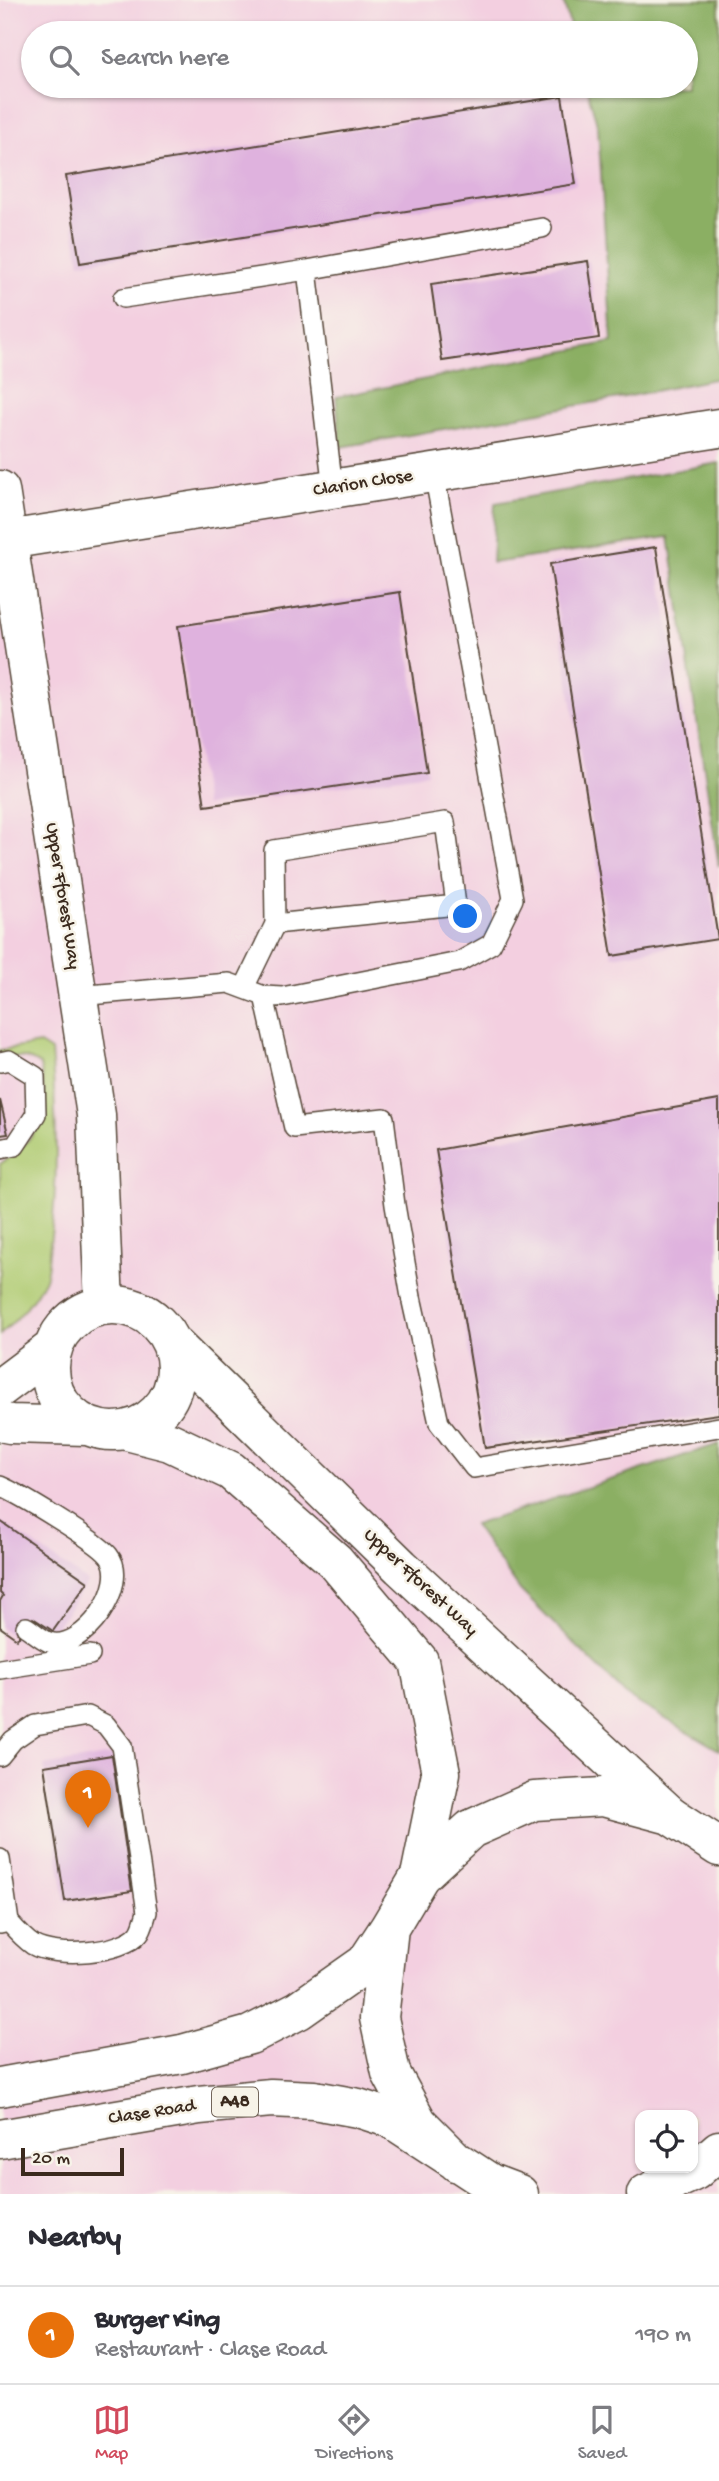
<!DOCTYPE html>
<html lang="en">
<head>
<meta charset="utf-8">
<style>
	:root { --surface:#fff; --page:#f7f7f7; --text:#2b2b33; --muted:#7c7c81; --line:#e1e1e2; --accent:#d1495b }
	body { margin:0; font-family:"Gochi Hand",sans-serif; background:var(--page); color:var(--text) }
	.controls { position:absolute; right:21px; bottom:21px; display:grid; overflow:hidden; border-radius:14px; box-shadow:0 2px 5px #0004 }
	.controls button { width:63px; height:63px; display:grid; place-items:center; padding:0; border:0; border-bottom:2px solid var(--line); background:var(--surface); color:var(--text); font:35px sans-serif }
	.scale { position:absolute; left:21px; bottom:18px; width:103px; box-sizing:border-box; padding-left:7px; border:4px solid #3b2a1e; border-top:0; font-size:19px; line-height:24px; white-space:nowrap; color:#3b2a1e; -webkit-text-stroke:5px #f7f3e8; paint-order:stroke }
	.you { position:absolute; left:466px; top:917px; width:24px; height:24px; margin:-18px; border:5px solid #fff; border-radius:50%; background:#1a73e8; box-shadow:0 0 0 10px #1a73e833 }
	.badge { display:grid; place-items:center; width:46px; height:46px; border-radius:50%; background:var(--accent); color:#fff; font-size:23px; font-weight:700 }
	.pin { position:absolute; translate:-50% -58px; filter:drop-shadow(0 2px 4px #0008) }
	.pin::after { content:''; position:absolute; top:37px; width:24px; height:21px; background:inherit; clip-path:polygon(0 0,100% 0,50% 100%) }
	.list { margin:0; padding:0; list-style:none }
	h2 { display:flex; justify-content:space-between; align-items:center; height:91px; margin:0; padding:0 28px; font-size:30px }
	h2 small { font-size:23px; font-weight:400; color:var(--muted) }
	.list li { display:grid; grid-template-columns:46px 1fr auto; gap:21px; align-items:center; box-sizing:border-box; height:98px; padding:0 28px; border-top:2px solid var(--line) }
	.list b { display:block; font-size:26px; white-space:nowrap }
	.list p { margin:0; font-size:23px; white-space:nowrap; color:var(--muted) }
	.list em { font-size:23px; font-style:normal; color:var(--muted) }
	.icon { flex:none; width:38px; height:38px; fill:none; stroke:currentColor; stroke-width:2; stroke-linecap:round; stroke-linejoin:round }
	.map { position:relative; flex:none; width:719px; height:2194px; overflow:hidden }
	.search { position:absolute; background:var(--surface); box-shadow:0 2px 5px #0004; left:21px; right:21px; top:21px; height:77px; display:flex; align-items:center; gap:18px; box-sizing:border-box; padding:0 24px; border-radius:38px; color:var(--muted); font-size:26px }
	.sheet { height:189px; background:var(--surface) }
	nav { display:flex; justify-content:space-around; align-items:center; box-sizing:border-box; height:98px; border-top:2px solid var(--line); background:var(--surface); font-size:19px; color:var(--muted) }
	nav a { display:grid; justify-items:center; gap:4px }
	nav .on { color:var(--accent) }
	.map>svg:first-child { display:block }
	.built { fill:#f3cfe0; fill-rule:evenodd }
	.green { fill:#afcb71; stroke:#757a48; stroke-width:2 }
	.forest { fill:#8baf63; stroke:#636c40; stroke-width:2 }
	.building { fill:#dfb2de }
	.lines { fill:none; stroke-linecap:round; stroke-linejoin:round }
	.lane-casing { stroke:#564638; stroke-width:22 }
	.street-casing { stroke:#564638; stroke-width:41 }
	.primary-casing { stroke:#564638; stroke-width:41 }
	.lane { stroke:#fff; stroke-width:19 }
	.street { stroke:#fff; stroke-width:38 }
	.primary { stroke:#fff; stroke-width:38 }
	.labels { text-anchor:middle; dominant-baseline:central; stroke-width:5; stroke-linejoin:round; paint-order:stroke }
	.shield { fill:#f7f3e8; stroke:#73665b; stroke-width:2 }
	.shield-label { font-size:18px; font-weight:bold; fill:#3b2a1e }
	.street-label { font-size:19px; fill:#3b2a1e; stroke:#f7f3e8 }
</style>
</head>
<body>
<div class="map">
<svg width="719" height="2194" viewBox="0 0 719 2194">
	<rect width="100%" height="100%" fill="#f7f3e8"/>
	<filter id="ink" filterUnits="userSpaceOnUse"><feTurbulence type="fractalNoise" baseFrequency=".0143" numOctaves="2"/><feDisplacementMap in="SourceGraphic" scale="14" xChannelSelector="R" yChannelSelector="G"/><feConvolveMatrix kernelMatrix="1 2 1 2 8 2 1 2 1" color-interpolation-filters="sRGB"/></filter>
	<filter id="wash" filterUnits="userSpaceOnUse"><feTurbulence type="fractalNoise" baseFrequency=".00686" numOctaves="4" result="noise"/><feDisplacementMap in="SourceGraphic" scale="28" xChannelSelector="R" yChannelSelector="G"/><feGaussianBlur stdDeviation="1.57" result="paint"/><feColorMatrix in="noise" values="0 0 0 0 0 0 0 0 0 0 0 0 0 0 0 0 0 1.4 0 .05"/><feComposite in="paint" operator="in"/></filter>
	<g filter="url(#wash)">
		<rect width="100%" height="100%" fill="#ede6ca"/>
		<path class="built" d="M 0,0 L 719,0 L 719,2194 L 0,2194 ZM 33,33 L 686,33 L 686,86 L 33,86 ZM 640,2115 L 693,2115 L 693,2168 L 640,2168 Z"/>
		<path class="green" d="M 40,1044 L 51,1051 C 57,1116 59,1180 50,1244 C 48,1255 49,1271 44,1281 C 33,1301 17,1320 0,1335 L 0,1164 C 43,1132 50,1118 40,1065 C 26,1056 16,1056 0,1059 L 0,1050 Z"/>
		<path class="forest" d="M 563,0 L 719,0 L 719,378 L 625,397 L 341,447 L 336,397 L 612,342 L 598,127 L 586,86 L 686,86 L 686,33 L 572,33 Z
			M 719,463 L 719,867 L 669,537 L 492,563 L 495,503 Z
			M 719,1444 L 719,1750 L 628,1697 L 520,1590 L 474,1525 Z"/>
		<g id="blocks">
			<path class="building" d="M 562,96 L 576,184 L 80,263 L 66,176 Z
				M 588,261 L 599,338 L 442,361 L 431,284 Z
				M 656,547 L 718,939 L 612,956 L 550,564 Z
				M 400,592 L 427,773 L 205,806 L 178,626 Z
				M 0,1100 L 8,1134 L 0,1135 Z
				M 719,1100 L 719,1414 L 485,1448 L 436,1150 Z
				M 0,1521 L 88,1582 L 53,1631 L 33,1618 L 17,1639 L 0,1627 L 0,1601 L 3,1596 L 0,1593 Z
				M 112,1755 L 132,1891 L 65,1901 L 44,1766 Z"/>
		</g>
	</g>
	<g filter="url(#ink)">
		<use href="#blocks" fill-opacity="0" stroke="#564638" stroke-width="2"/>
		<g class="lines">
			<defs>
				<path id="lane" d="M 307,270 L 333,489
					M 123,298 L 307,270 L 542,228
					M 244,988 L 275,924 L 274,850 L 445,822 L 456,905 L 275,924
					M 77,996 L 229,983 L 264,996 L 282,997 L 459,962 L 491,944 L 513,899 L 434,473
					M 264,996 L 294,1128 L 384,1118 L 395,1205 L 411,1297 L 439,1423 L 474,1468 L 719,1427
					M 0,1062 L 9,1060 L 35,1076 L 36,1114 L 15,1146 L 0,1149
					M 0,1486 C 17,1493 99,1542 109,1556 C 131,1584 83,1653 49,1642 C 41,1639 33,1631 26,1627
					M 0,1669 L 90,1655
					M 0,1756 L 13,1740 L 35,1725 L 88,1716 L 106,1725 L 122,1746 L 147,1912 C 145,1918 143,1928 139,1933 C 123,1954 55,1958 33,1945 C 24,1939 16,1930 9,1922
					M 0,1859 L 9,1922 L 0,1924"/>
				<path id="street" d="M 0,490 L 96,1115 L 104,1305
					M 7,540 L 719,428
					M50 1368a63 63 0 1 1 126 0a63 63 0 1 1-126 0Z
					M 174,1345 L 401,1567 L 670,1815
					M 0,1388 L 52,1349
					M 0,1422 L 10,1424 L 87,1426
					M 127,1431 L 170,1442 L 231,1471 L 335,1561 L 419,1661 L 441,1773 L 420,1876"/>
				<path id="primary" d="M 0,2087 L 182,2054 L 250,2035 L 299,2010 L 366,1963 L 389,1928
					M 0,2139 L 199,2105 L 271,2098 L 314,2100 L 358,2108 L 392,2119 L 490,2183 L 519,2194
					M 458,2163 L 418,2123 L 391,2073 L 379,2018 L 389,1928 L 420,1876 L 471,1829 L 534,1801 L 603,1797 L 670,1815 L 719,1847
					M 646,2194 L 695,2171 L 719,2150"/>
			</defs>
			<use href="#lane" class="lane-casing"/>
			<use href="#street" class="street-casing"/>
			<use href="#primary" class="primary-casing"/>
			<use href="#lane" class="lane"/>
			<use href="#street" class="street"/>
			<use href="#primary" class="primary"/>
		</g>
	</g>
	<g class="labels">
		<rect class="shield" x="212" y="2087.5" width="46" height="29" rx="5"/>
		<g class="shield-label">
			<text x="235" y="2102">A48</text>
		</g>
		<g class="street-label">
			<text transform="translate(363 484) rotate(-9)">Clarion Close</text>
			<text transform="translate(62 896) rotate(81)">Upper Fforest Way</text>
			<text transform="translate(420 1583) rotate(43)">Upper Fforest Way</text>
			<text transform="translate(152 2113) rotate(-9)">Clase Road</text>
		</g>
	</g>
</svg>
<div class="controls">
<button><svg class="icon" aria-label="locate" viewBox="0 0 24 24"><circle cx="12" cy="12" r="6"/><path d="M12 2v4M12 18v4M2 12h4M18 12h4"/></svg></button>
</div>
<div class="scale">20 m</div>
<div class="you"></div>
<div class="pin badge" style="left:88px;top:1828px;background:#e8710a">1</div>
<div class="search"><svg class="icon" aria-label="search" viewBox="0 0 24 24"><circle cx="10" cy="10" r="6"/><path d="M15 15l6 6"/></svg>Search here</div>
</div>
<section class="sheet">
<h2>Nearby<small></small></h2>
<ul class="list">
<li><span class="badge" style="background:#e8710a">1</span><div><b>Burger King</b><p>Restaurant · Clase Road</p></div><em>190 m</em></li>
</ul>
</section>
<nav>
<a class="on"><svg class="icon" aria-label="map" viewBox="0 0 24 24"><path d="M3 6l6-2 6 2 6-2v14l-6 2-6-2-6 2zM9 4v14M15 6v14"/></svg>Map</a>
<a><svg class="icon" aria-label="directions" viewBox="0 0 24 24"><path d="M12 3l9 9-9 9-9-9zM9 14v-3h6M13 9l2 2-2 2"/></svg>Directions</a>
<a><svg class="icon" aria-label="saved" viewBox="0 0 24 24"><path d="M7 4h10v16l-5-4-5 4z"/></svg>Saved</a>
</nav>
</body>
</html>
